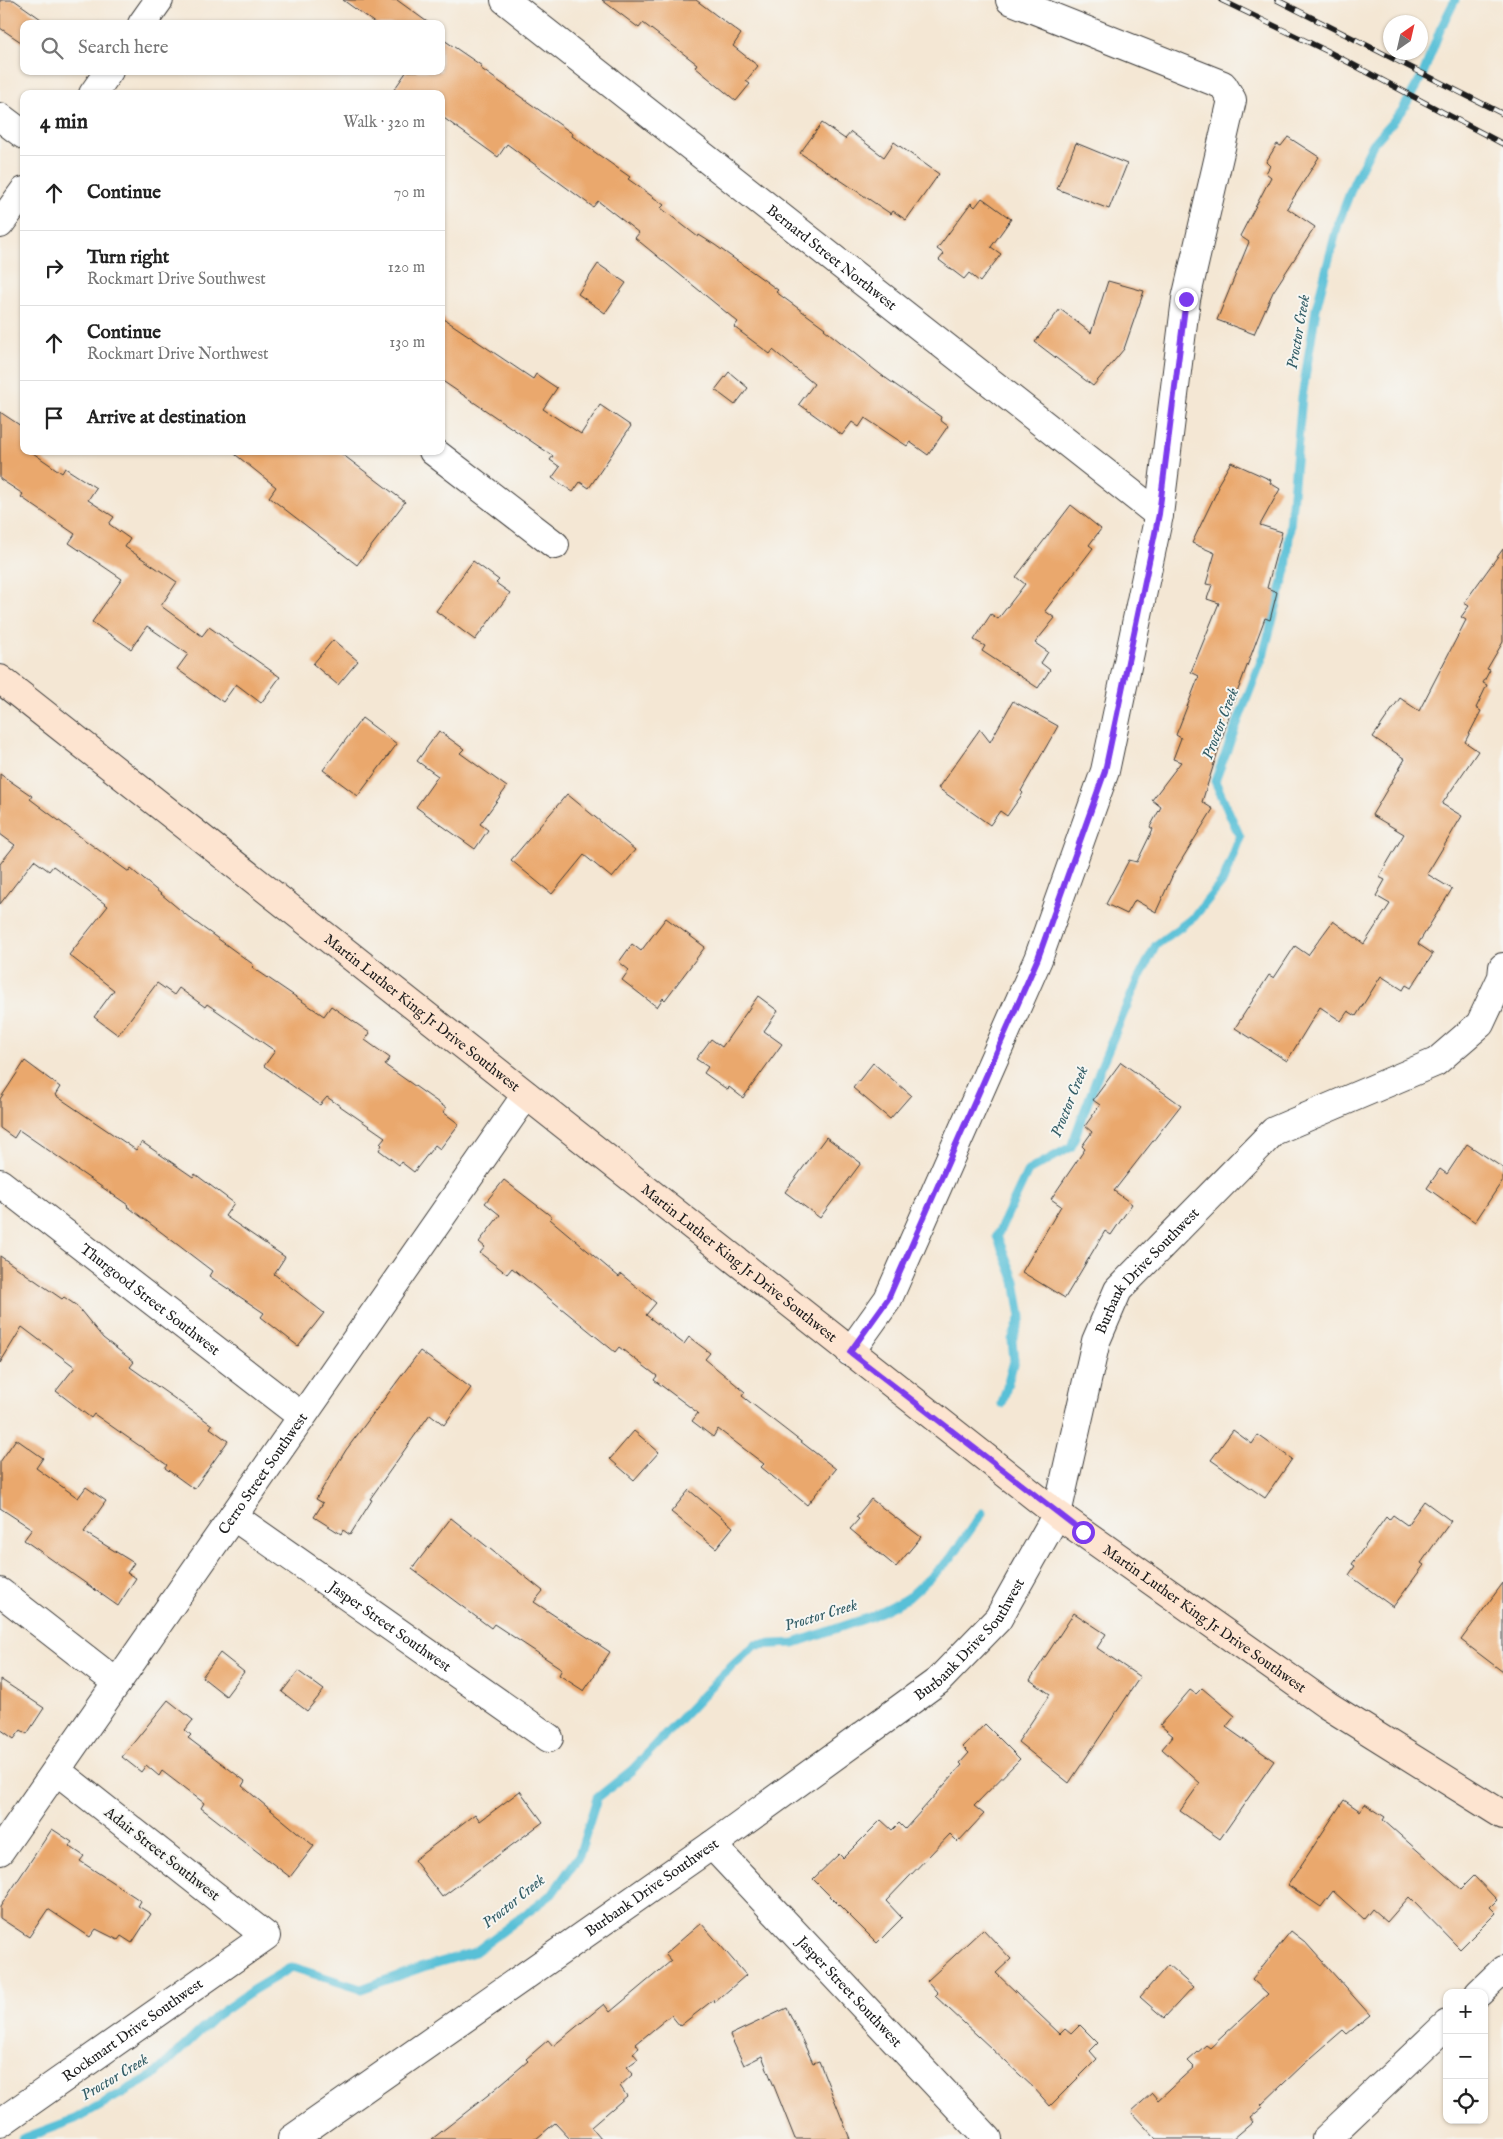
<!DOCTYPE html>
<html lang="en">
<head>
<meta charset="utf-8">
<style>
	:root { --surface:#fff; --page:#f6f6f6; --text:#222; --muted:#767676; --line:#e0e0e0 }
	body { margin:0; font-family:"IM FELL English",serif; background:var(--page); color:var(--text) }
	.controls { position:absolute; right:15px; bottom:15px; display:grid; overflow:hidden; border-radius:10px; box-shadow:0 1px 4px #0004 }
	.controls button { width:45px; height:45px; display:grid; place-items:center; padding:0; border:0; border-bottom:1px solid var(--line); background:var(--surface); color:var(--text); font:25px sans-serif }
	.compass { position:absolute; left:1383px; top:15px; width:45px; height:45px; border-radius:50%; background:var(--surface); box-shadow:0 1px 4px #0004; rotate:34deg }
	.stop { position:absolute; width:15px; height:15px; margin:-11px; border:4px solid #7c3aed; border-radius:50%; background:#fff }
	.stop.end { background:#7c3aed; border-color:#fff; box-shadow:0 1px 5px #0008 }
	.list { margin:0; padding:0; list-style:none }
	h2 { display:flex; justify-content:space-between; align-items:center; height:65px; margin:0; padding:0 20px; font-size:21px }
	h2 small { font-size:16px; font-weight:400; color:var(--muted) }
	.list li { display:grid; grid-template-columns:32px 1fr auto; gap:15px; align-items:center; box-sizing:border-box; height:75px; padding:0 20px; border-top:1px solid var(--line) }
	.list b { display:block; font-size:19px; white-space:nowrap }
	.list p { margin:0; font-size:16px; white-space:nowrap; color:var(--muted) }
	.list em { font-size:16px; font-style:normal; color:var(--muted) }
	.icon { flex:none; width:28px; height:28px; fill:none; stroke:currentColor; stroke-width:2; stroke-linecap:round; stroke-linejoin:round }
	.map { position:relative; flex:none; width:1503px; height:2139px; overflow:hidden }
	.search { position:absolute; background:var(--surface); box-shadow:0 1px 4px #0004; left:20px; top:20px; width:425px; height:55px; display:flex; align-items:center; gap:12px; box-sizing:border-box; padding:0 18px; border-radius:10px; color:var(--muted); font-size:19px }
	.panel { position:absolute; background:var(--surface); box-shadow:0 1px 4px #0004; left:20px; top:90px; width:425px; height:365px; border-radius:10px }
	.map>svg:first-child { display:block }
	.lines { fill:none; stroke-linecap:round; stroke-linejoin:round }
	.stream { stroke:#59c0d7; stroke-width:9 }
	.building { fill:#eaa86d }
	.street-casing { stroke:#3c3a38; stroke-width:30 }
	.secondary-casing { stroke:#3c3a38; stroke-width:30 }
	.street { stroke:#fff; stroke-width:28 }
	.secondary { stroke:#fde4d0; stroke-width:28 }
	.rail-casing { stroke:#1c1c1c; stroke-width:5.5 }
	.rail { stroke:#f6f6f2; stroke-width:4; stroke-dasharray:11; stroke-linecap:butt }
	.route { stroke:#7c3aed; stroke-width:6 }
	.labels { text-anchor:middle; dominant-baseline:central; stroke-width:4; stroke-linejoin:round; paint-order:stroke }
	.street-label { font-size:15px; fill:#1c1c1c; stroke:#f6f6f2 }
	.water-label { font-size:16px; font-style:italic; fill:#345e67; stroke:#f6f6f2 }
</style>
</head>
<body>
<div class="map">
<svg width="1503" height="2139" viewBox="0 0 1503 2139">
	<rect width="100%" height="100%" fill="#f6f6f2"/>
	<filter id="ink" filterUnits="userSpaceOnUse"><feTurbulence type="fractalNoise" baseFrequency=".02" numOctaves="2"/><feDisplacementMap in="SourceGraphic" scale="10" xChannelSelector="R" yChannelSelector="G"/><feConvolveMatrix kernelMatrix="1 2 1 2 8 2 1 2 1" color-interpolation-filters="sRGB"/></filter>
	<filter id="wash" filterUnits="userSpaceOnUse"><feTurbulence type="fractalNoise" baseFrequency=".0096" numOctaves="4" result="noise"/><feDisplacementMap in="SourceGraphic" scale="20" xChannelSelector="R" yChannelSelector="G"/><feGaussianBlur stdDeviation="1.12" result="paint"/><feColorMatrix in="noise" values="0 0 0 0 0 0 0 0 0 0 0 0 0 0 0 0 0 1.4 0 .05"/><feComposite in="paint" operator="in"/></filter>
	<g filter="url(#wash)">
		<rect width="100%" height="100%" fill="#f4e7d4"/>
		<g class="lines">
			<path class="stream" d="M 1002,1404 L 1014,1361 L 1012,1340 L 1021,1317 L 1015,1281 L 997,1236 L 1028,1171 L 1071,1147 L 1102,1064 L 1136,984 L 1156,945 L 1194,917 L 1223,881 L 1240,837 L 1215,781 L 1263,656 L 1286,570 L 1302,397 L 1316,309 L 1338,224 L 1354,182 L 1373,144 L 1402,111 L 1423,74 L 1440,30 L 1455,0
				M 22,2139 L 75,2119 L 154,2075 L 216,2016 L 253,1990 L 292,1967 L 361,1989 L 423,1967 L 475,1952 L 552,1894 L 579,1856 L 597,1798 L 632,1770 L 722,1675 L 755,1645 L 794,1643 L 870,1617 L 908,1598 L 950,1559 L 982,1513"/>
		</g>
		<g id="blocks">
			<path class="building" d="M 0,0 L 14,0 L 48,24 L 24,24 L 24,44 L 0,28 Z
				M 343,0 L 397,0 L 430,24 L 376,24 Z
				M 602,0 L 696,0 L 741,34 L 733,46 L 758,66 L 746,81 L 750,84 L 736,101 L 695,67 L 697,64 L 643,23 L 639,28 Z
				M 441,38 L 482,66 L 480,68 L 573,134 L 572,136 L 630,177 L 628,179 L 664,205 L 661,208 L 698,237 L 699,235 L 715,245 L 778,290 L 776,292 L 825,328 L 824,329 L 880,374 L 941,417 L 940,420 L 948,426 L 928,455 L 910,442 L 907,446 L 865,418 L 859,427 L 852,422 L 842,435 L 799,404 L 814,384 L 773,350 L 770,354 L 734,327 L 738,322 L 635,238 L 639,233 L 598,201 L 593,207 L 507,144 L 498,157 L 441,116 L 441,94 L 391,94 L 407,71 L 441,71 Z
				M 822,123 L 845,139 L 851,132 L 884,157 L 894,142 L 939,174 L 906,220 L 893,211 L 891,214 L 800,153 Z
				M 1288,137 L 1319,157 L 1287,208 L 1315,227 L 1273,292 L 1254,334 L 1217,320 L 1249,242 L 1240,236 L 1271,177 L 1266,173 L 1270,166 L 1266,162 L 1277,144 L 1281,146 Z
				M 1076,143 L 1127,164 L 1109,209 L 1057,189 Z
				M 982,198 L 1011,219 L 991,247 L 1001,254 L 980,282 L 969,273 L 964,279 L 939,260 L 944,254 L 937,249 L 971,203 L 975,207 Z
				M 598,264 L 626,283 L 605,313 L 578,294 Z
				M 1108,281 L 1144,291 L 1124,349 L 1093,386 L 1035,342 L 1060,309 L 1091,333 Z
				M 441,317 L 533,379 L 536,374 L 557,388 L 543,409 L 581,434 L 600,405 L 631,426 L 589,488 L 580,482 L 573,492 L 552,478 L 560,467 L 550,460 L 553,456 L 441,380 Z
				M 729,372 L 748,388 L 735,405 L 715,390 Z
				M 0,412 L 24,428 L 24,451 L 30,451 L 62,473 L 65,468 L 96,488 L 88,500 L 114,517 L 109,524 L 130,539 L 125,547 L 177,582 L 161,606 L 202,636 L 209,627 L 280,677 L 261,703 L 236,684 L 223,702 L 177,669 L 188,654 L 147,626 L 131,649 L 92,622 L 122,579 L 69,543 L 75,534 L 21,497 L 23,494 L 0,479 Z
				M 231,451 L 338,451 L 405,502 L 357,565 L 269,497 L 276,487 Z
				M 1231,462 L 1271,480 L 1270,483 L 1280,489 L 1260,525 L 1282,532 L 1267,588 L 1277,592 L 1270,620 L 1265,618 L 1232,706 L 1202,802 L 1213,809 L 1174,872 L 1156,912 L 1135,900 L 1127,914 L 1106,904 L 1129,860 L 1137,862 L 1153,829 L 1150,827 L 1161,807 L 1152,800 L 1181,762 L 1173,759 L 1181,738 L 1176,735 L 1199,676 L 1191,672 L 1219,603 L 1207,599 L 1212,585 L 1206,584 L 1215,553 L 1192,543 L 1219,487 L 1217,486 Z
				M 1071,505 L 1101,529 L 1089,545 L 1093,548 L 1045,611 L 1055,618 L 1035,643 L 1048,652 L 1041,663 L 1050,670 L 1038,688 L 982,651 L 985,646 L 974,640 L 991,614 L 998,619 L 1025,584 L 1016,577 Z
				M 1503,549 L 1503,642 L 1487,669 L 1490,670 L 1483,683 L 1487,685 L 1476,708 L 1481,711 L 1465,742 L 1478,751 L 1442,804 L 1462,816 L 1427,874 L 1452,889 L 1418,944 L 1433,954 L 1411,988 L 1406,985 L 1403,990 L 1381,976 L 1356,1016 L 1348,1011 L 1341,1021 L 1320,1007 L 1287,1061 L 1235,1028 L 1269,975 L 1274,978 L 1295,946 L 1308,955 L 1333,921 L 1364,944 L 1390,904 L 1376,896 L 1385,880 L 1379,877 L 1404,834 L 1372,815 L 1405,759 L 1373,737 L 1400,698 L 1419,711 L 1466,620 L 1461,617 L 1469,606 L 1464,603 Z
				M 473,561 L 499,580 L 496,583 L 510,593 L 475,640 L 436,611 Z
				M 333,640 L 358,661 L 338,685 L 313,664 Z
				M 1013,701 L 1058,726 L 1021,791 L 1023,793 L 1007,816 L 1000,811 L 990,825 L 938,788 L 980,729 L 990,742 Z
				M 362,718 L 397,744 L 358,796 L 323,770 Z
				M 439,731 L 464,749 L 460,753 L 507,787 L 480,824 L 488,830 L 475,849 L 416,807 L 438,776 L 417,761 Z
				M 0,774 L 32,796 L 30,799 L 82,838 L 129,872 L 131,869 L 191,919 L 254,965 L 252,967 L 324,1016 L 331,1006 L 370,1033 L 365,1040 L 390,1058 L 385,1065 L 446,1108 L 443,1112 L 459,1124 L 440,1149 L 435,1145 L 414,1172 L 401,1162 L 399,1165 L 379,1150 L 382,1145 L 380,1143 L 385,1137 L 327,1097 L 320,1105 L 264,1066 L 275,1051 L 207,1004 L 205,1007 L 179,988 L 174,995 L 157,983 L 118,1035 L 94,1017 L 114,990 L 69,955 L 108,906 L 53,866 L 49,871 L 34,860 L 0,904 L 0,864 L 15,845 L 0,834 Z
				M 567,794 L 635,850 L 612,878 L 584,855 L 552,894 L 511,860 Z
				M 666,918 L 705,947 L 665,1000 L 663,998 L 657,1007 L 622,980 L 629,970 L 619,962 L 632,944 L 641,951 Z
				M 758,996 L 778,1011 L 764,1031 L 782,1044 L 743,1098 L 729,1087 L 728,1090 L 704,1073 L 708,1067 L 696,1059 L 711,1039 L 722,1047 Z
				M 25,1061 L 60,1087 L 55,1095 L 136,1150 L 142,1142 L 193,1177 L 195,1174 L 234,1203 L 225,1216 L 285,1257 L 274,1274 L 324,1313 L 298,1346 L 261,1317 L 264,1313 L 209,1276 L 212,1271 L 127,1206 L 128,1205 L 19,1130 L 14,1138 L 0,1128 L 0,1099 Z
				M 1121,1062 L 1181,1105 L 1114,1191 L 1132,1204 L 1111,1235 L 1105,1231 L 1065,1298 L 1022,1272 L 1061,1206 L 1051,1199 L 1085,1149 L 1082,1146 L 1092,1132 L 1085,1126 L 1100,1105 L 1093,1100 Z
				M 873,1063 L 911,1095 L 890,1119 L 853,1088 Z
				M 826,1137 L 861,1163 L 820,1218 L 785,1192 Z
				M 1467,1144 L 1503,1168 L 1503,1180 L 1475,1222 L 1427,1188 L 1440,1169 L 1447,1174 Z
				M 504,1180 L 547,1213 L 552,1217 L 550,1219 L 619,1277 L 621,1274 L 656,1303 L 646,1315 L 684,1344 L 689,1337 L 710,1353 L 705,1359 L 745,1392 L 742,1396 L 836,1469 L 807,1505 L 761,1467 L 764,1464 L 718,1429 L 713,1437 L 692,1421 L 698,1413 L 654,1380 L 657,1376 L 619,1347 L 615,1352 L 512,1268 L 507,1274 L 480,1253 L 485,1247 L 479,1242 L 500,1215 L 485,1203 Z
				M 0,1256 L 62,1299 L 64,1297 L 77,1306 L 103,1338 L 134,1362 L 130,1367 L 212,1425 L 210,1428 L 228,1441 L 194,1489 L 165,1468 L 167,1465 L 94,1414 L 91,1418 L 56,1391 L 75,1367 L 22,1327 L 0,1363 Z
				M 420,1351 L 471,1388 L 444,1425 L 430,1414 L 370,1499 L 372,1500 L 350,1535 L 343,1530 L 341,1534 L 314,1517 L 323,1503 L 316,1499 L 346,1450 Z
				M 1233,1430 L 1252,1444 L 1258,1435 L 1292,1459 L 1265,1498 L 1211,1460 Z
				M 634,1431 L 659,1452 L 634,1480 L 610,1459 Z
				M 16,1439 L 43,1458 L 36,1468 L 78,1498 L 86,1487 L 106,1501 L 84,1532 L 134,1563 L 127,1573 L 136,1578 L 118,1606 L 24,1540 L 32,1529 L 0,1508 L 0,1462 Z
				M 689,1490 L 733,1527 L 716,1548 L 671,1512 Z
				M 871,1499 L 921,1537 L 896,1567 L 850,1529 L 859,1519 L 856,1517 Z
				M 1424,1501 L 1451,1521 L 1421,1563 L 1424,1565 L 1393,1607 L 1349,1575 L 1355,1566 L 1352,1564 L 1386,1517 L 1389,1520 L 1393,1515 L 1407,1525 Z
				M 451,1518 L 543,1591 L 534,1602 L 610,1652 L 584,1691 L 559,1675 L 562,1669 L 494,1624 L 491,1628 L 412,1569 Z
				M 1503,1583 L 1503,1672 L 1461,1640 Z
				M 1074,1613 L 1106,1634 L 1097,1648 L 1140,1677 L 1069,1783 L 1018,1742 L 1050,1694 L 1030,1680 Z
				M 220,1653 L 244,1672 L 226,1696 L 202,1677 Z
				M 298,1671 L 324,1690 L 307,1711 L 282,1692 Z
				M 0,1679 L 44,1708 L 27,1734 L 21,1730 L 14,1739 L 0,1729 Z
				M 1202,1688 L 1235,1716 L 1226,1727 L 1274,1761 L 1220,1839 L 1180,1811 L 1200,1783 L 1162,1749 L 1173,1736 L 1160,1725 L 1190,1690 L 1196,1694 Z
				M 168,1700 L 193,1720 L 185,1730 L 191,1735 L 188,1738 L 245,1781 L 242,1786 L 314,1846 L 290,1877 L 201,1808 L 204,1803 L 162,1771 L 159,1776 L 146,1765 L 141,1772 L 122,1757 Z
				M 985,1724 L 1020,1759 L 974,1806 L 984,1814 L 958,1842 L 950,1834 L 886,1901 L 902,1918 L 877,1943 L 813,1879 L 839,1854 L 843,1858 L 881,1820 L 892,1830 L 899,1823 L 905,1829 L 962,1765 L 960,1763 L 969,1753 L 963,1747 Z
				M 520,1791 L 543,1822 L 442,1897 L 414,1860 L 475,1814 L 480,1821 Z
				M 1344,1800 L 1360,1811 L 1365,1804 L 1385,1817 L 1383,1820 L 1461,1889 L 1474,1876 L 1497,1900 L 1490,1907 L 1496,1913 L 1460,1949 L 1409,1897 L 1387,1922 L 1372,1909 L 1364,1919 L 1333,1891 L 1321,1907 L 1288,1885 Z
				M 52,1829 L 72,1842 L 69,1846 L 84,1856 L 80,1861 L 141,1901 L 138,1906 L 151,1914 L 132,1943 L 121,1936 L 118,1940 L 96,1929 L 90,1937 L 48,1909 L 29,1937 L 0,1918 L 0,1907 Z
				M 701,1923 L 746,1975 L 714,2003 L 713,2000 L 680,2026 L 671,2015 L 636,2044 L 639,2048 L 633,2053 L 638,2059 L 627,2067 L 633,2074 L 620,2086 L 627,2096 L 591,2127 L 601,2139 L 570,2139 L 555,2123 L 536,2139 L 432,2139 L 488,2095 L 528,2061 L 526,2059 L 548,2040 L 553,2046 L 604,2004 L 610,2012 L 671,1961 L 665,1954 Z
				M 983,1929 L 1011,1959 L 996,1973 L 1060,2034 L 1065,2029 L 1071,2034 L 1080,2025 L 1098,2043 L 1090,2051 L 1097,2059 L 1050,2106 L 1034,2088 L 935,1996 L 938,1993 L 927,1981 Z
				M 1291,1931 L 1305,1942 L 1370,2015 L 1347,2034 L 1343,2030 L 1304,2064 L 1261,2105 L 1263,2107 L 1250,2118 L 1253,2122 L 1233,2139 L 1156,2139 L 1131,2112 L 1152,2093 L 1158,2100 L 1194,2067 L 1188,2061 L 1206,2045 L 1210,2048 L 1268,1994 L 1252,1979 Z
				M 1168,1965 L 1193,1987 L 1164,2018 L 1140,1997 Z
				M 787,2008 L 813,2063 L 819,2061 L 850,2139 L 795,2139 L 762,2056 L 744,2065 L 730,2035 Z"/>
		</g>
	</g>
	<g filter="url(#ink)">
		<use href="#blocks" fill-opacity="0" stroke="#3c3a38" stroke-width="1"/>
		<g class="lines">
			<defs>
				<g id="street">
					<path id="s1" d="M 505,0 L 1159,515"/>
					<path d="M 142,24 L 159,0"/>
					<path d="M 93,94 L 109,71"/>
					<path d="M 0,117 L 24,135"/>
					<path d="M 0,224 L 24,191"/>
					<path d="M 433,451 L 555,545"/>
					<path id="s2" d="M 0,1183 L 301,1416"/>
					<path d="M 850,1352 L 888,1299 L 1038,959 L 1105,771 L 1159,515 L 1186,299 L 1232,100 L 1223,85 L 1010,0"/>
					<path id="s3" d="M 233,1516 L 549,1738"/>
					<path d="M 0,1592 L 117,1683"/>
					<path id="s4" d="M 712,1845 L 988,2139"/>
					<path id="s5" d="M 0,1851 L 526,1095"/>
					<path d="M 1479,1993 L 1503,1970"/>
					<path id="s6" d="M 0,2123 L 266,1936 L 57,1771"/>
					<path id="s7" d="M 292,2139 L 712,1845 L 938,1681 L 998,1619 L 1057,1514 L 1096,1341 L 1118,1290 L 1274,1131 L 1436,1062 L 1480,1024 L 1502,977 L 1503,967"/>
					<path d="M 1326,2139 L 1447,2024"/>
				</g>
				<g id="secondary">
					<path id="s8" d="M 0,679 L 1057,1514 L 1327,1705 L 1503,1815"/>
				</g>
			</defs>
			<use href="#street" class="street-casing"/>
			<use href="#secondary" class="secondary-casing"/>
			<use href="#street" class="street"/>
			<use href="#secondary" class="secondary"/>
			<defs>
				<path id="rail" d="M 1221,0 L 1329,52 L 1503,144
					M 1277,0 L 1503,114"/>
			</defs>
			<use href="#rail" class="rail-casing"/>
			<use href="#rail" class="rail"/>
		</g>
	</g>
	<g class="lines" filter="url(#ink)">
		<path class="route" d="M 1083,1532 L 850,1352 L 888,1299 L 1038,958 L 1105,771 L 1159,514 L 1186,299"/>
	</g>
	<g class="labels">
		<g class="street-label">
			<text stroke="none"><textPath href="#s1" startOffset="416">Bernard Street Northwest</textPath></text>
			<text stroke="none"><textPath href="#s8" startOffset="538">Martin Luther King Jr Drive Southwest</textPath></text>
			<text stroke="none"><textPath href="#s8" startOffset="942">Martin Luther King Jr Drive Southwest</textPath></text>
			<text stroke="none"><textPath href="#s7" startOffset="1264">Burbank Drive Southwest</textPath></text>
			<text stroke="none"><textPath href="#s2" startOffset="190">Thurgood Street Southwest</textPath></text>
			<text stroke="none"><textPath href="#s5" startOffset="460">Cerro Street Southwest</textPath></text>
			<text stroke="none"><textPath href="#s8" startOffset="1528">Martin Luther King Jr Drive Southwest</textPath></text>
			<text stroke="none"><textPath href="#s3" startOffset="192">Jasper Street Southwest</textPath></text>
			<text stroke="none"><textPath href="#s7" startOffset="844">Burbank Drive Southwest</textPath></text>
			<text transform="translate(162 1854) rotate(38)">Adair Street Southwest</text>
			<text stroke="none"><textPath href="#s7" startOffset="439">Burbank Drive Southwest</textPath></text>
			<text stroke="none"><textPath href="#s4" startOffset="201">Jasper Street Southwest</textPath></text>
			<text stroke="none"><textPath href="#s6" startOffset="162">Rockmart Drive Southwest</textPath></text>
		</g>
		<g class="water-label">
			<text transform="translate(1299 332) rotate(-80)">Proctor Creek</text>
			<text transform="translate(1221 724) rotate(-69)">Proctor Creek</text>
			<text transform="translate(1070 1102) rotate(-68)">Proctor Creek</text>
			<text transform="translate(821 1616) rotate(-17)">Proctor Creek</text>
			<text transform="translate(514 1902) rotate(-39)">Proctor Creek</text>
			<text transform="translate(115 2078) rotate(-31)">Proctor Creek</text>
		</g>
	</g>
</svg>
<div class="controls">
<button>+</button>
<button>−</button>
<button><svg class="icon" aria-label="locate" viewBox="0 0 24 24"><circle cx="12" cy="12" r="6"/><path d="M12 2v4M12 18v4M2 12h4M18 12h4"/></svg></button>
</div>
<svg class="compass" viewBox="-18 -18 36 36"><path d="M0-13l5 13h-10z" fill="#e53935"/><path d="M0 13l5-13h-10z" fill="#767676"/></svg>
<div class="stop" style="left:1083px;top:1532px"></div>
<div class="stop end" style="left:1186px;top:299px"></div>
<div class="search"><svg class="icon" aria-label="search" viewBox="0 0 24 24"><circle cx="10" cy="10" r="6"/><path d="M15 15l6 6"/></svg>Search here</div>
<section class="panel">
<h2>4 min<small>Walk · 320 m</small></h2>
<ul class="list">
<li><svg class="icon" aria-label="ahead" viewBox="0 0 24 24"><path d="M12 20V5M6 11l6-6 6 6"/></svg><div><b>Continue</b></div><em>70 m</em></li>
<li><svg class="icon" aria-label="right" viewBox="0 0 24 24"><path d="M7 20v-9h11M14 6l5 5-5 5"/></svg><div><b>Turn right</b><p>Rockmart Drive Southwest</p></div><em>120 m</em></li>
<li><svg class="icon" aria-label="ahead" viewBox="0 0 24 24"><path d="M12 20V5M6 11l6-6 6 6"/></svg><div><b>Continue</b><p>Rockmart Drive Northwest</p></div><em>130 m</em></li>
<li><svg class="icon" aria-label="arrive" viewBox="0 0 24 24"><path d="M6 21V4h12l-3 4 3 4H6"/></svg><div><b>Arrive at destination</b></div></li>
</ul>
</section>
</div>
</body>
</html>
